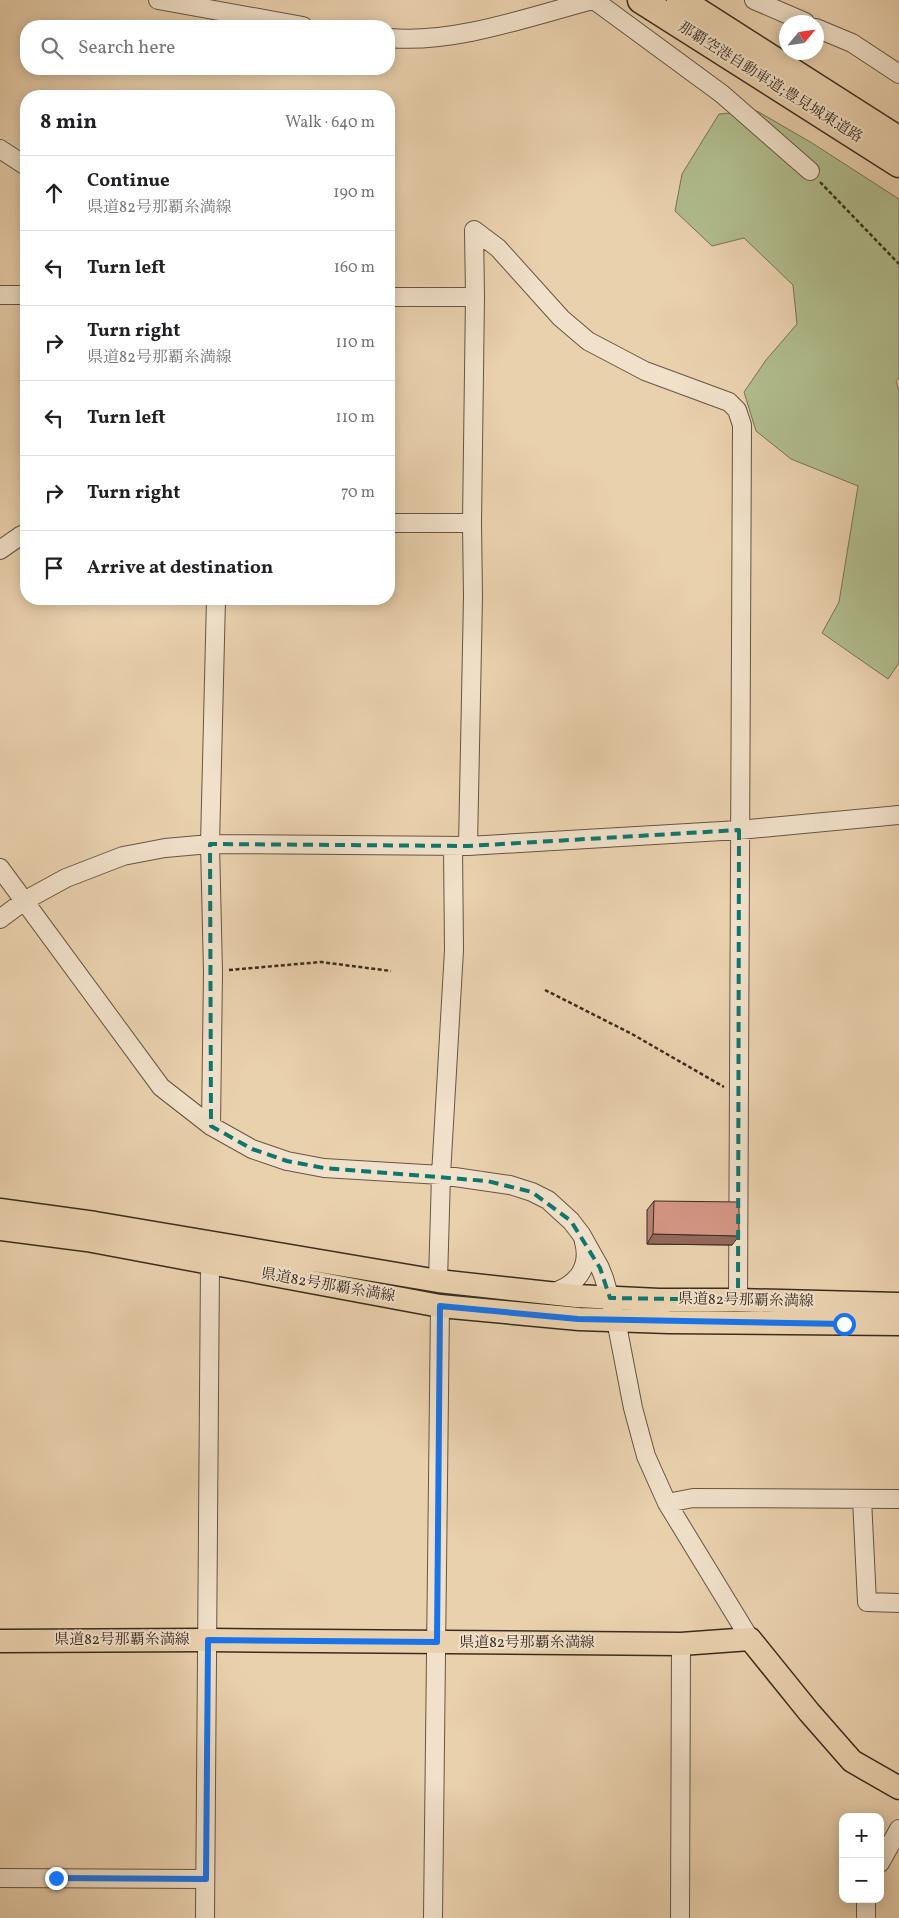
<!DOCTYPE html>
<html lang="en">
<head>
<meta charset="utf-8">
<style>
	:root { --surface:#fff; --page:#f2f2f2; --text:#202124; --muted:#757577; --line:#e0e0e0 }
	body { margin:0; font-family:Vollkorn,"Noto Serif JP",serif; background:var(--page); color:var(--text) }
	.controls { position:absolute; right:15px; bottom:15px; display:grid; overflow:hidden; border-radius:10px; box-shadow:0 2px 12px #0003 }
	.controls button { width:45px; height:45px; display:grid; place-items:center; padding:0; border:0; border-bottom:1px solid var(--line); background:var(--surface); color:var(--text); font:25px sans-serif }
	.compass { position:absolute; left:779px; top:15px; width:45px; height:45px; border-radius:50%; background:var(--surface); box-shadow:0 2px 12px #0003; rotate:61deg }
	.stop { position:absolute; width:15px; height:15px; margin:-11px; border:4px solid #1a73e8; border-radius:50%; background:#fff }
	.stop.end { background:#1a73e8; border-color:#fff; box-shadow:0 1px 5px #0008 }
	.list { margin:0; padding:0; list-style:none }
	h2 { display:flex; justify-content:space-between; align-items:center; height:65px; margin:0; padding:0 20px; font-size:21px }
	h2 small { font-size:16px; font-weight:400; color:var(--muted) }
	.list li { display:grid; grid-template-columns:32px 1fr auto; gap:15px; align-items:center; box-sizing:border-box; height:75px; padding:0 20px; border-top:1px solid var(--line) }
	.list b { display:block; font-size:19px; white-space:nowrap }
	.list p { margin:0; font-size:16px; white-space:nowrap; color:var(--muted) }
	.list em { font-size:16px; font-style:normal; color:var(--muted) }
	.icon { flex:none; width:28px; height:28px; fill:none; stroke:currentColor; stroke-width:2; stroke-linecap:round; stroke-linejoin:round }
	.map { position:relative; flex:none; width:899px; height:1918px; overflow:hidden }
	.search { position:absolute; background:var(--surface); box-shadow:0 2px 12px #0003; left:20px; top:20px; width:375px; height:55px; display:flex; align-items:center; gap:12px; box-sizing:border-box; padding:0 18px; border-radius:20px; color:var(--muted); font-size:19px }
	.panel { position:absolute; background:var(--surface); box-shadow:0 2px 12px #0003; left:20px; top:90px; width:375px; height:515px; border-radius:20px }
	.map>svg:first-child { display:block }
	.green { fill:#b1bd8e; stroke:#767456 }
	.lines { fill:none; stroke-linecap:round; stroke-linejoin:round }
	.minor-casing { stroke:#665543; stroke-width:20 }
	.major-casing { stroke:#3a2c1f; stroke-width:25 }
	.highway-casing { stroke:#3a2c1f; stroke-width:29 }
	.path { stroke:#3a2c1f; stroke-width:2.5; stroke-dasharray:4 2.5; stroke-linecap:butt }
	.minor { stroke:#f1e1ca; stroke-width:18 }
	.major { stroke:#ead1ae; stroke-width:22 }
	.highway { stroke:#ead1ae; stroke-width:26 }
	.wall { fill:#b68172; stroke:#3a2c1f }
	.shaded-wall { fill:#94695d; stroke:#3a2c1f }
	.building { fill:#d49685; stroke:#3a2c1f }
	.route { stroke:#1a73e8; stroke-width:6 }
	.marked { fill:none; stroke:#0f766e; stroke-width:4; stroke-dasharray:10 6; stroke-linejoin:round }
	.labels { text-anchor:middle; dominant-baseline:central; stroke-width:4; stroke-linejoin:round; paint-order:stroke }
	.street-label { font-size:15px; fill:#3a2c1f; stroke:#f1e1ca }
</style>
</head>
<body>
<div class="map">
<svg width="899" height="1918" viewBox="0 0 899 1918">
	<rect width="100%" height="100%" fill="#ead1ae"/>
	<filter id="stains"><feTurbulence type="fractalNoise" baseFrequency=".004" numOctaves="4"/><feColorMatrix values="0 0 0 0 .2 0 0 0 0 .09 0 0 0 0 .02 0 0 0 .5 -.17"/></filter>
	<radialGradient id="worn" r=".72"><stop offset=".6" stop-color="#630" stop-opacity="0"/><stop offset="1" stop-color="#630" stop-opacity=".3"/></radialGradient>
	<path class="green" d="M 757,111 L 812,143 L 899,199 L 899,378 L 896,381 L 899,392 L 899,663 L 888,679 L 822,633 L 839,602 L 858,486 L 791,459 L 756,431 L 744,392 L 766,360 L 797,324 L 793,285 L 744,238 L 712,246 L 675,211 L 682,174 L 719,114 Z"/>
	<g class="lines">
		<defs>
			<path id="minor" d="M 158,0 L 303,26
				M 594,0 L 722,94 L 810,171
				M 754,0 L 805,22
				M 816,28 L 852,43 L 899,74
				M 389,38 C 453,44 529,17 592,0
				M 0,149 L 26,166
				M 0,295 L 26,295
				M 389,297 L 475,297 L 472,523 L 473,597 L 468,846
				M 475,297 L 474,230 L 498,248 L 561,318 L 588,341 L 645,371 L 729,402 L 737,410 L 742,425 L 738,1300
				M 389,523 L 472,523
				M 0,550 L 20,536 L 26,533
				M 0,868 L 161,1087 L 211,1126 L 252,1149 L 287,1161 L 324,1168 L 441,1175 L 510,1185 L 532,1192 L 548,1200 L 571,1221 L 581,1234 L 600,1268 L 604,1278 L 616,1320 L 633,1408 L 646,1456 L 667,1503 L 750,1639
				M 0,919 L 24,901 L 66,878 L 123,856 L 165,848 L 210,844 L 468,846 L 739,830 L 899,815
				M 211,1126 L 213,972 L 210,844 L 216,599
				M 438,1281 L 441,1175 L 454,950 L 453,846
				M 551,1293 C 576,1286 591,1268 584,1242
				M 862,1499 L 867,1602 L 899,1603
				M 667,1503 L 693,1498 L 899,1499
				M 880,1863 L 899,1829
				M 0,1878 L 205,1879
				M 205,1918 L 210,1264
				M 433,1918 L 440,1306
				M 680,1918 L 681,1644
				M 866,1918 L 866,1899"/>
			<path id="major" d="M 0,1210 L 95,1223 L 438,1281 L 576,1296 L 659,1300 L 738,1300 L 899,1304
				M 0,1229 L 87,1240 L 440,1306 L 579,1319 L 669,1322 L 899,1324
				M 0,1641 L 208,1640 L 681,1644 L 750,1639 L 809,1712 L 852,1761 L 899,1788"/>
			<path id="highway" d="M 641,0 L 899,164
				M 680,0 L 899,140"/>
		</defs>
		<use href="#minor" class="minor-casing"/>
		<use href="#major" class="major-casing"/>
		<use href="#highway" class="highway-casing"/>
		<path class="path" d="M 820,182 L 899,264
			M 229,970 L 321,962 L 391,971
			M 545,990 L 632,1034 L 724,1087"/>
		<use href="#minor" class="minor"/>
		<use href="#major" class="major"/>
		<use href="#highway" class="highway"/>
	</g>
	<path class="wall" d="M 654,1201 L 732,1245 L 647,1244 L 647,1210 Z"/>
	<path class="shaded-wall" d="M 653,1234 L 739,1236 L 732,1245 L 647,1244 Z"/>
	<path class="building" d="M 654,1201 L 739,1202 L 739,1236 L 653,1234 Z"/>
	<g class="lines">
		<path class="route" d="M 56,1878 L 206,1879 L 208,1640 L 437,1642 L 440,1306 L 578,1319 L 844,1324"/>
	</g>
	<path class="marked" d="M 739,830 L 738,1300 L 610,1298 L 600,1268 L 571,1221 L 532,1192 L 487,1181 L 324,1168 L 287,1161 L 252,1149 L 211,1126 L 210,844 L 468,846 Z"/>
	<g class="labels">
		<g class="street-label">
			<text transform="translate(770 83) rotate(32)">那覇空港自動車道;豊見城東道路</text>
			<text transform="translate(328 1286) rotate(10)">県道82号那覇糸満線</text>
			<text transform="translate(746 1301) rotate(1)">県道82号那覇糸満線</text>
			<text x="122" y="1640">県道82号那覇糸満線</text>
			<text x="527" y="1643">県道82号那覇糸満線</text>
		</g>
	</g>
	<rect width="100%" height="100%" filter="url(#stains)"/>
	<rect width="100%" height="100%" fill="url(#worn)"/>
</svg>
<div class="controls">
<button>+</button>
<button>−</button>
</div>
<svg class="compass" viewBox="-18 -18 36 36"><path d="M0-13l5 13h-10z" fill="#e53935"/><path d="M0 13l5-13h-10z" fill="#757577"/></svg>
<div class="stop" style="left:844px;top:1324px"></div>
<div class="stop end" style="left:56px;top:1878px"></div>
<div class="search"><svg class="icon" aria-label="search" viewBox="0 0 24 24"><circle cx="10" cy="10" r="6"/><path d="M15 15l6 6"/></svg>Search here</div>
<section class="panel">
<h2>8 min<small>Walk · 640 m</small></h2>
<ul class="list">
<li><svg class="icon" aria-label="ahead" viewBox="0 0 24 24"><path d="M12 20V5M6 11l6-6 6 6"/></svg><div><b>Continue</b><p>県道82号那覇糸満線</p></div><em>190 m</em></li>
<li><svg class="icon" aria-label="left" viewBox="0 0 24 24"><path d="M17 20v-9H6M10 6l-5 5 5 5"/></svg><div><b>Turn left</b></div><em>160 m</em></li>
<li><svg class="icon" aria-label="right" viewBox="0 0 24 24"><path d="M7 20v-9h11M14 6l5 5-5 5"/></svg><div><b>Turn right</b><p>県道82号那覇糸満線</p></div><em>110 m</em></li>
<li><svg class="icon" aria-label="left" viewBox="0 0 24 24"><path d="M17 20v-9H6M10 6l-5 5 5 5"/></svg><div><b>Turn left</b></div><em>110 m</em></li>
<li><svg class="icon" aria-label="right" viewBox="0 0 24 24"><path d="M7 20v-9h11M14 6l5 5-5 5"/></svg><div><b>Turn right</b></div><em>70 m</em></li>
<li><svg class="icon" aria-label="arrive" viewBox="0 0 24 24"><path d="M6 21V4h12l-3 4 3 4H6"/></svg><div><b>Arrive at destination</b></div></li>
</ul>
</section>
</div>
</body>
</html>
